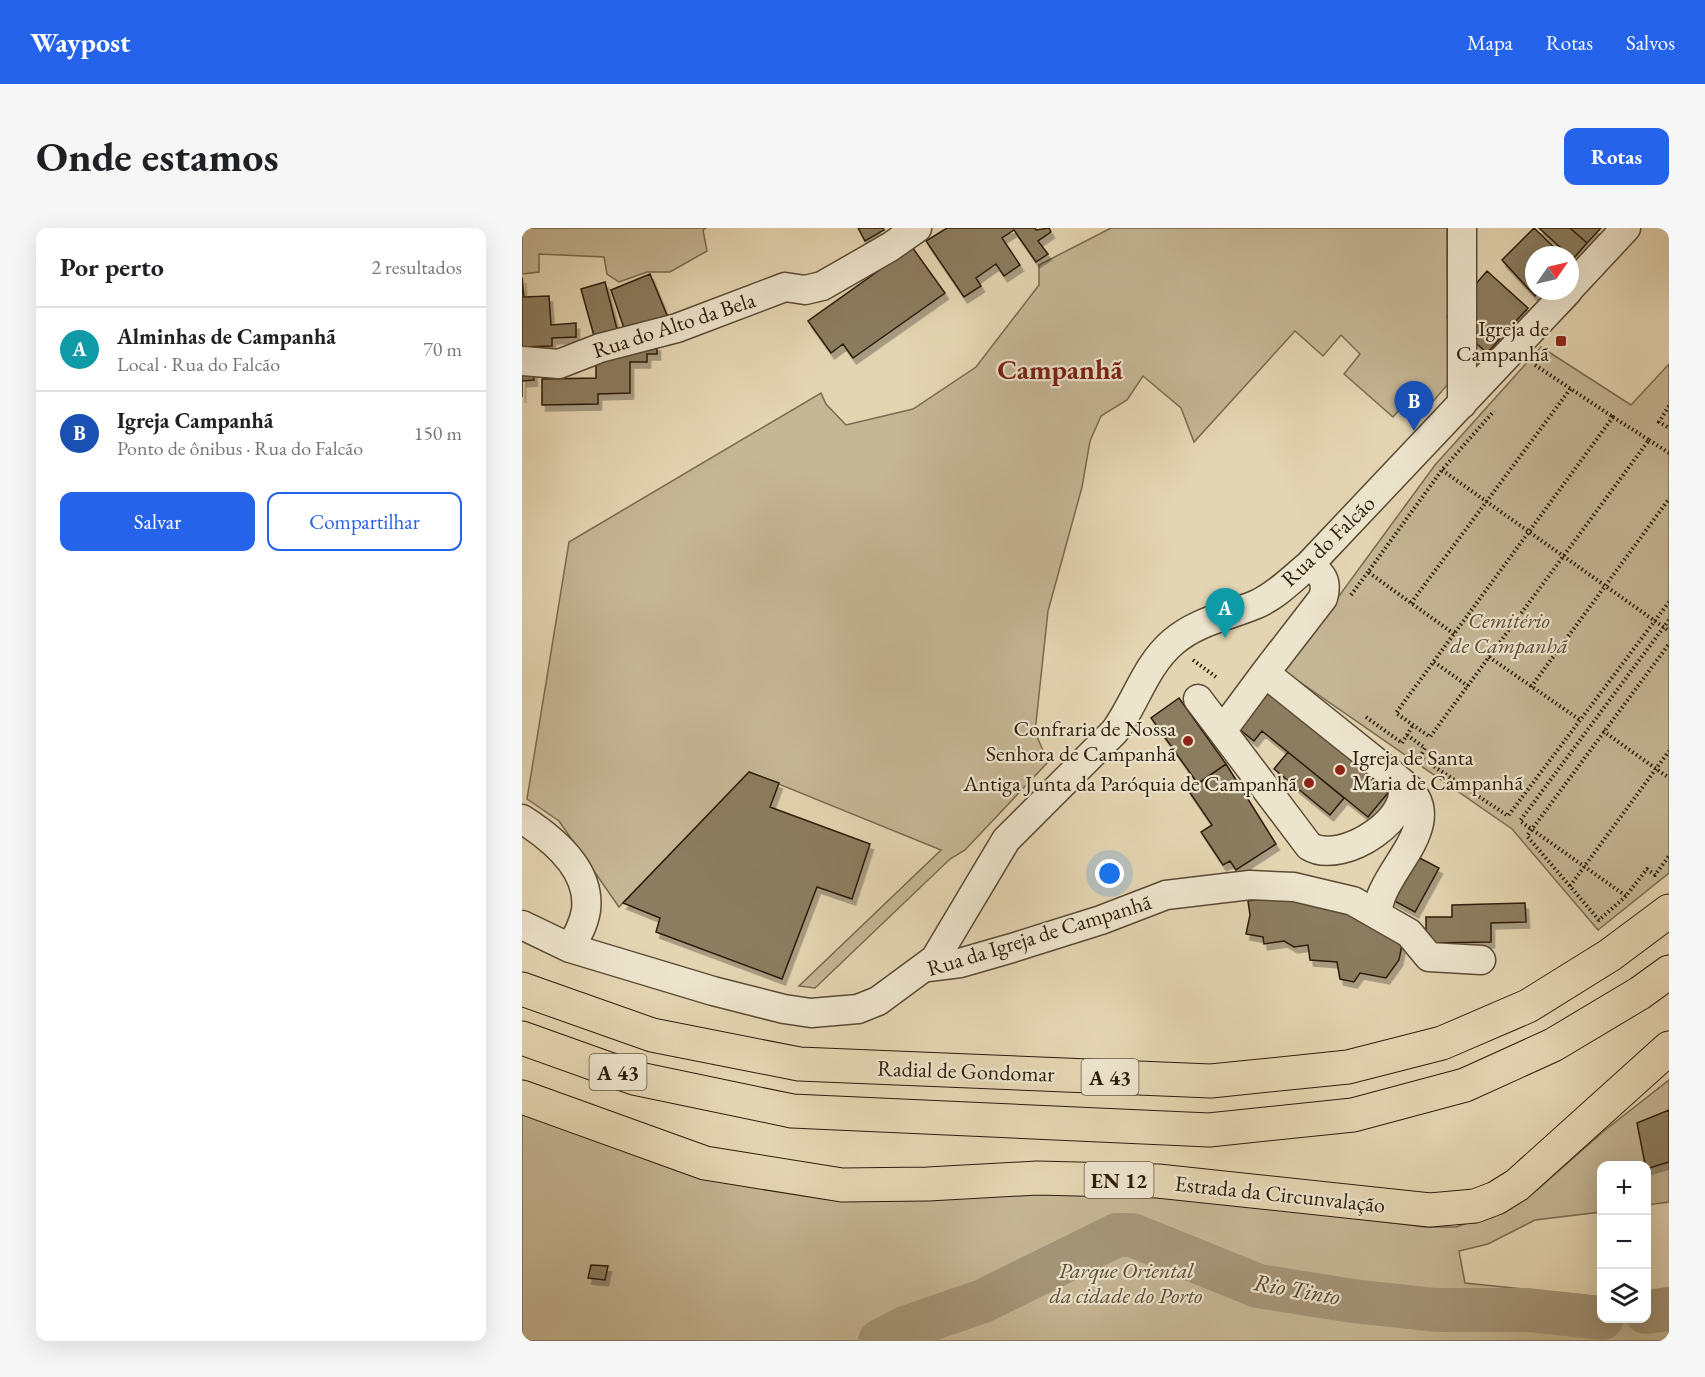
<!DOCTYPE html>
<html lang="pt">
<head>
<meta charset="utf-8">
<style>
	:root { --surface:#fff; --page:#f6f6f6; --text:#202124; --muted:#757577; --line:#e0e0e0; --accent:#2563eb }
	body { margin:0; font-family:"EB Garamond",serif; background:var(--page); color:var(--text) }
	.controls { position:absolute; right:18px; bottom:18px; display:grid; overflow:hidden; border-radius:12px; box-shadow:0 6px 24px #0002 }
	.controls button { width:54px; height:54px; display:grid; place-items:center; padding:0; border:0; border-bottom:2px solid var(--line); background:var(--surface); color:var(--text); font:30px sans-serif }
	.compass { position:absolute; left:1003px; top:18px; width:54px; height:54px; border-radius:50%; background:var(--surface); box-shadow:0 6px 24px #0002; rotate:56deg }
	.you { position:absolute; left:588px; top:646px; width:21px; height:21px; margin:-15px; border:4px solid #fff; border-radius:50%; background:#1a73e8; box-shadow:0 0 0 9px #1a73e833 }
	.badge { display:grid; place-items:center; width:39px; height:39px; border-radius:50%; background:var(--accent); color:#fff; font-size:20px; font-weight:700 }
	.pin { position:absolute; translate:-50% -50px; filter:drop-shadow(0 2px 3px #0008) }
	.pin::after { content:''; position:absolute; top:32px; width:21px; height:18px; background:inherit; clip-path:polygon(0 0,100% 0,50% 100%) }
	.list { margin:0; padding:0; list-style:none }
	h2 { display:flex; justify-content:space-between; align-items:center; height:78px; margin:0; padding:0 24px; font-size:26px }
	h2 small { font-size:20px; font-weight:400; color:var(--muted) }
	.list li { display:grid; grid-template-columns:39px 1fr auto; gap:18px; align-items:center; box-sizing:border-box; height:84px; padding:0 24px; border-top:2px solid var(--line) }
	.list b { display:block; font-size:22px; white-space:nowrap }
	.list p { margin:0; font-size:20px; white-space:nowrap; color:var(--muted) }
	.list em { font-size:20px; font-style:normal; color:var(--muted) }
	.actions { display:flex; gap:12px; padding:18px 24px }
	.actions a { flex:1; padding:14px 0; border:2px solid var(--accent); border-radius:12px; text-align:center; font-size:21px; color:var(--accent) }
	.actions .main { background:var(--accent); color:#fff }
	.icon { flex:none; width:33px; height:33px; fill:none; stroke:currentColor; stroke-width:2; stroke-linecap:round; stroke-linejoin:round }
	.map { position:relative; flex:none; width:1147px; height:1113px; overflow:hidden; border-radius:12px }
	header { display:flex; align-items:center; gap:36px; box-sizing:border-box; height:84px; padding:0 30px; background:var(--accent); color:#fff }
	header strong { font-size:28px }
	nav { display:flex; gap:33px; margin-inline-start:auto; font-size:21px }
	.intro { display:flex; align-items:center; justify-content:space-between; box-sizing:border-box; height:144px; padding:0 36px }
	h1 { margin:0; font-size:42px }
	.button { padding:15px 27px; border-radius:12px; background:var(--accent); color:#fff; font-size:21px; font-weight:700 }
	main { display:flex; gap:36px; padding:0 36px }
	aside { flex:1; background:var(--surface); border-radius:12px; box-shadow:0 6px 24px #0002 }
	.map>svg:first-child { display:block }
	.green { fill:#c5b695; stroke:#786a4f; stroke-width:1.5 }
	.lines { fill:none; stroke-linecap:round; stroke-linejoin:round }
	.river { stroke:#a59679; stroke-width:44 }
	.building { fill:#8c7d61; stroke:#2c1d09; stroke-width:1.5; filter:url(#shadow) }
	.minor-casing { stroke:#5a4b33; stroke-width:31 }
	.major-casing { stroke:#2c1d09; stroke-width:35 }
	.highway-casing { stroke:#2c1d09; stroke-width:35 }
	.path { stroke:#2c1d09; stroke-width:4; stroke-dasharray:1.5 3; stroke-linecap:butt }
	.minor { stroke:#ede4cd; stroke-width:28 }
	.major { stroke:#e4d5b2; stroke-width:33 }
	.highway { stroke:#e4d5b2; stroke-width:33 }
	.poi-dot { fill:#8f2418; stroke:#ede4cd; stroke-width:2 }
	.labels { text-anchor:middle; dominant-baseline:central; stroke-width:4.5; stroke-linejoin:round; paint-order:stroke }
	.shield { fill:#ede4cd; stroke:#665944; stroke-width:1.5 }
	.shield-label { font-size:21px; font-weight:bold; fill:#2c1d09 }
	.street-label { font-size:22px; fill:#2c1d09; stroke:#ede4cd }
	.poi-label { font-size:22px; fill:#2c1d09; stroke:#ede4cd; text-anchor:end }
	.park-label { font-size:22px; font-style:italic; fill:#5a4b33; stroke:#ede4cd }
	.water-label { font-size:24px; font-style:italic; fill:#564730; stroke:#ede4cd }
	.district-label { font-size:28px; font-weight:bold; fill:#7a1f14; stroke:#ede4cd }
</style>
</head>
<body>
<header>
<strong>Waypost</strong>
<nav><a>Mapa</a><a>Rotas</a><a>Salvos</a></nav>
</header>
<div class="intro"><h1>Onde estamos</h1><a class="button">Rotas</a></div>
<main>
<aside>
<h2>Por perto<small>2 resultados</small></h2>
<ul class="list">
<li><span class="badge" style="background:#0f9aa8">A</span><div><b>Alminhas de Campanhã</b><p>Local · Rua do Falcão</p></div><em>70 m</em></li>
<li><span class="badge" style="background:#1a4fb4">B</span><div><b>Igreja Campanhã</b><p>Ponto de ônibus · Rua do Falcão</p></div><em>150 m</em></li>
</ul>
<div class="actions"><a class="main">Salvar</a><a>Compartilhar</a></div>
</aside>
<div class="map">
<svg width="1147" height="1113" viewBox="0 0 1147 1113">
	<defs>
		<filter id="shadow"><feDropShadow dx="3.5" dy="6" stdDeviation="0" flood-color="#0004"/></filter>
	</defs>
	<rect width="100%" height="100%" fill="#e4d5b2"/>
	<filter id="stains"><feTurbulence type="fractalNoise" baseFrequency=".00333" numOctaves="4"/><feColorMatrix values="0 0 0 0 .2 0 0 0 0 .09 0 0 0 0 .02 0 0 0 .5 -.17"/></filter>
	<radialGradient id="worn" r=".72"><stop offset=".6" stop-color="#630" stop-opacity="0"/><stop offset="1" stop-color="#630" stop-opacity=".3"/></radialGradient>
	<path class="green" d="M 0,0 L 184,0 L 181,2 L 185,23 L 148,44 L 125,44 L 97,54 L 85,46 L 82,29 L 17,26 L 17,44 L 0,46 Z
		M 589,0 L 925,0 L 926,156 L 901,185 L 886,172 L 871,189 L 822,146 L 838,126 L 819,107 L 801,128 L 773,103 L 672,214 L 659,180 L 621,148 L 605,172 L 579,188 L 568,213 L 560,259 L 526,383 L 513,504 L 526,534 L 443,622 L 428,631 L 293,760 L 277,758 L 419,622 L 227,544 L 97,679 L 37,593 L 5,571 L 47,314 L 299,165 L 304,176 L 324,197 L 391,181 L 454,139 L 517,57 L 517,37 Z
		M 1019,119 L 1109,177 L 1147,136 L 1147,645 L 1076,702 L 990,601 L 762,443 L 913,237 Z
		M 1147,852 L 1147,974 L 1125,977 L 1124,938 L 1080,938 L 1079,984 L 1013,992 L 966,1016 L 937,1023 L 943,1055 L 1079,1069 L 1080,1090 L 1124,1090 L 1125,1073 L 1147,1073 L 1147,1113 L 0,1113 L 0,883 L 153,939 L 721,975 L 903,999 L 934,999 L 967,987 L 1015,962 L 1082,903 Z"/>
	<g class="lines">
		<path class="river" d="M 1124,1084 L 1147,1081
			M 358,1113 L 383,1100 L 461,1073 L 595,1007 L 610,1007 L 736,1058 L 831,1073 L 914,1082 L 1006,1082 L 1080,1090"/>
	</g>
	<path class="building" d="M 336,0 L 361,0 L 362,2 L 343,13 Z
		M 425,0 L 513,0 L 514,2 L 527,0 L 529,4 L 516,13 L 526,26 L 514,34 L 492,2 L 480,10 L 498,37 L 482,48 L 474,36 L 454,50 L 459,58 L 442,69 L 404,13 Z
		M 1012,0 L 1040,27 L 1012,27 L 1012,63 L 1018,63 L 1013,68 L 980,32 Z
		M 1017,0 L 1048,0 L 1065,15 L 1051,31 Z
		M 1048,0 L 1079,0 L 1065,15 Z
		M 390,19 L 423,65 L 331,130 L 321,116 L 309,125 L 286,93 Z
		M 965,43 L 1006,80 L 965,125 L 925,89 Z
		M 128,46 L 147,92 L 105,109 L 89,62 Z
		M 0,49 L 2,69 L 27,68 L 29,97 L 54,95 L 54,109 L 30,110 L 30,118 L 0,119 Z
		M 83,54 L 97,109 L 74,115 L 59,61 Z
		M 135,117 L 135,126 L 125,126 L 125,134 L 108,134 L 108,165 L 76,166 L 76,176 L 20,177 L 20,151 L 74,150 L 74,118 Z
		M 11,129 L 12,152 L 0,153 L 0,169 L 0,130 Z
		M 748,462 L 870,560 L 846,589 L 740,503 L 732,513 L 717,501 Z
		M 657,470 L 704,536 L 676,556 L 629,490 Z
		M 766,524 L 822,570 L 808,587 L 752,541 Z
		M 704,536 L 754,616 L 714,642 L 708,633 L 701,637 L 679,604 L 690,597 L 666,562 Z
		M 227,544 L 257,555 L 248,579 L 348,616 L 330,671 L 295,659 L 260,751 L 134,704 L 138,690 L 101,675 Z
		M 888,625 L 917,640 L 893,684 L 865,669 Z
		M 770,666 L 834,678 L 881,712 L 877,732 L 864,750 L 838,745 L 832,754 L 818,751 L 815,734 L 788,732 L 786,717 L 772,719 L 762,713 L 742,716 L 741,709 L 724,706 L 728,687 L 726,673 Z
		M 1003,675 L 1004,694 L 969,695 L 969,714 L 904,715 L 904,689 L 930,689 L 930,677 Z
		M 1147,882 L 1147,934 L 1124,941 L 1115,895 Z
		M 69,1037 L 86,1038 L 83,1052 L 66,1050 Z"/>
	<g class="lines">
		<defs>
			<path id="minor" d="M 940,0 L 940,176
				M 1048,60 L 1104,0
				M 0,133 L 37,136 L 78,120 L 155,100 L 263,59 L 283,62 L 300,58 L 368,19 L 395,0
				M 676,471 L 787,618 C 821,639 897,586 878,553 L 743,445 L 801,370 C 806,353 800,346 787,337
				M 700,503 L 743,445
				M 0,591 C 30,610 69,641 64,682 C 62,696 55,708 48,720
				M 854,685 C 857,677 858,669 862,662 C 878,627 924,587 878,553
				M 0,697 L 48,720 L 191,763 L 262,781 L 289,785 L 336,781 L 356,773 L 413,731 L 484,612 L 593,503 C 614,474 623,438 651,414 C 675,393 707,388 735,376 C 755,367 771,350 787,337 L 1046,63
				M 406,739 L 438,735 L 490,720 L 579,692 L 644,667 L 728,657 L 772,659 L 831,673 L 887,705 L 907,729 L 959,732"/>
			<path id="major" d="M 0,869 L 183,935 L 320,957 L 406,956 L 515,950 L 636,953 L 908,982 L 953,978 L 974,970 L 995,957 L 1147,820"/>
			<path id="highway" d="M 0,761 L 130,807 L 277,836 L 689,853 L 826,839 L 920,815 L 1006,778 L 1088,727 L 1147,683
				M 0,810 L 112,850 L 270,883 L 687,902 L 831,887 L 943,857 L 1031,817 L 1118,765 L 1147,744"/>
		</defs>
		<use href="#minor" class="minor-casing"/>
		<use href="#major" class="major-casing"/>
		<use href="#highway" class="highway-casing"/>
		<path class="path" d="M 1013,137 L 1091,189
			M 1147,178 L 1137,194 L 1147,200
			M 1091,189 L 1127,212 L 908,509 L 874,485 Z
			M 1127,212 L 1147,225
			M 920,242 L 1147,403
			M 829,367 L 846,344
			M 889,375 L 1049,160
			M 1147,392 L 998,593 L 1104,668 L 1125,641 L 1133,647 L 1147,628
			M 932,406 L 846,344 L 920,242 L 972,183
			M 967,429 L 1058,492
			M 671,432 L 694,449
			M 912,434 L 946,458
			M 1009,459 L 1147,271
			M 844,489 L 880,515
			M 1081,503 L 1147,550
			M 885,507 L 903,520 L 898,529 L 986,588 L 1147,374
			M 880,515 L 891,497
			M 1048,658 L 1147,523
			M 1104,668 L 1077,692 L 1005,608 L 1147,416"/>
		<use href="#minor" class="minor"/>
		<use href="#major" class="major"/>
		<use href="#highway" class="highway"/>
	</g>
	<g class="poi-dot">
		<rect x="1033" y="107" width="12" height="12" rx="3"/>
		<circle cx="666" cy="513" r="6"/>
		<circle cx="818" cy="542" r="6"/>
		<circle cx="787" cy="555" r="6"/>
	</g>
	<g class="labels">
		<g class="shield">
			<rect x="67.5" y="826" width="57" height="36" rx="4.5"/>
			<rect x="559.5" y="831" width="57" height="36" rx="4.5"/>
			<rect x="562.5" y="934" width="69" height="36" rx="4.5"/>
		</g>
		<g class="shield-label">
			<text x="96" y="844">A 43</text>
			<text x="588" y="849">A 43</text>
			<text x="597" y="952">EN 12</text>
		</g>
		<g class="street-label">
			<text transform="translate(152 97) rotate(-18)">Rua do Alto da Bela</text>
			<text transform="translate(806 313) rotate(-44)">Rua do Falcão</text>
			<text transform="translate(517 707) rotate(-17)">Rua da Igreja de Campanhã</text>
			<text transform="translate(444 843) rotate(2)">Radial de Gondomar</text>
			<text transform="translate(758 966) rotate(6)">Estrada da Circunvalação</text>
		</g>
		<g class="poi-label">
			<text x="1027" y="100">Igreja de<tspan x="1027" dy="25">Campanhã</tspan></text>
			<text x="654" y="500">Confraria de Nossa<tspan x="654" dy="25">Senhora de Campanhã</tspan></text>
			<text x="830" y="529" text-anchor="start">Igreja de Santa<tspan x="830" dy="25">Maria de Campanhã</tspan></text>
			<text x="775" y="555">Antiga Junta da Paróquia de Campanhã</text>
		</g>
		<g class="park-label">
			<text x="987" y="392">Cemitério<tspan x="987" dy="25">de Campanhã</tspan></text>
			<text x="604" y="1042">Parque Oriental<tspan x="604" dy="25">da cidade do Porto</tspan></text>
		</g>
		<g class="water-label">
			<text transform="translate(775 1061) rotate(10)">Rio Tinto</text>
		</g>
		<g class="district-label">
			<text x="538" y="141">Campanhã</text>
		</g>
	</g>
	<rect width="100%" height="100%" filter="url(#stains)"/>
	<rect width="100%" height="100%" fill="url(#worn)"/>
</svg>
<div class="controls">
<button>+</button>
<button>−</button>
<button><svg class="icon" aria-label="layers" viewBox="0 0 24 24"><path d="M12 4l9 5-9 5-9-5zM3 14l9 5 9-5"/></svg></button>
</div>
<svg class="compass" viewBox="-18 -18 36 36"><path d="M0-13l5 13h-10z" fill="#e53935"/><path d="M0 13l5-13h-10z" fill="#757577"/></svg>
<div class="you"></div>
<div class="pin badge" style="left:703px;top:410px;background:#0f9aa8">A</div>
<div class="pin badge" style="left:892px;top:203px;background:#1a4fb4">B</div>
</div>
</main>
</body>
</html>
